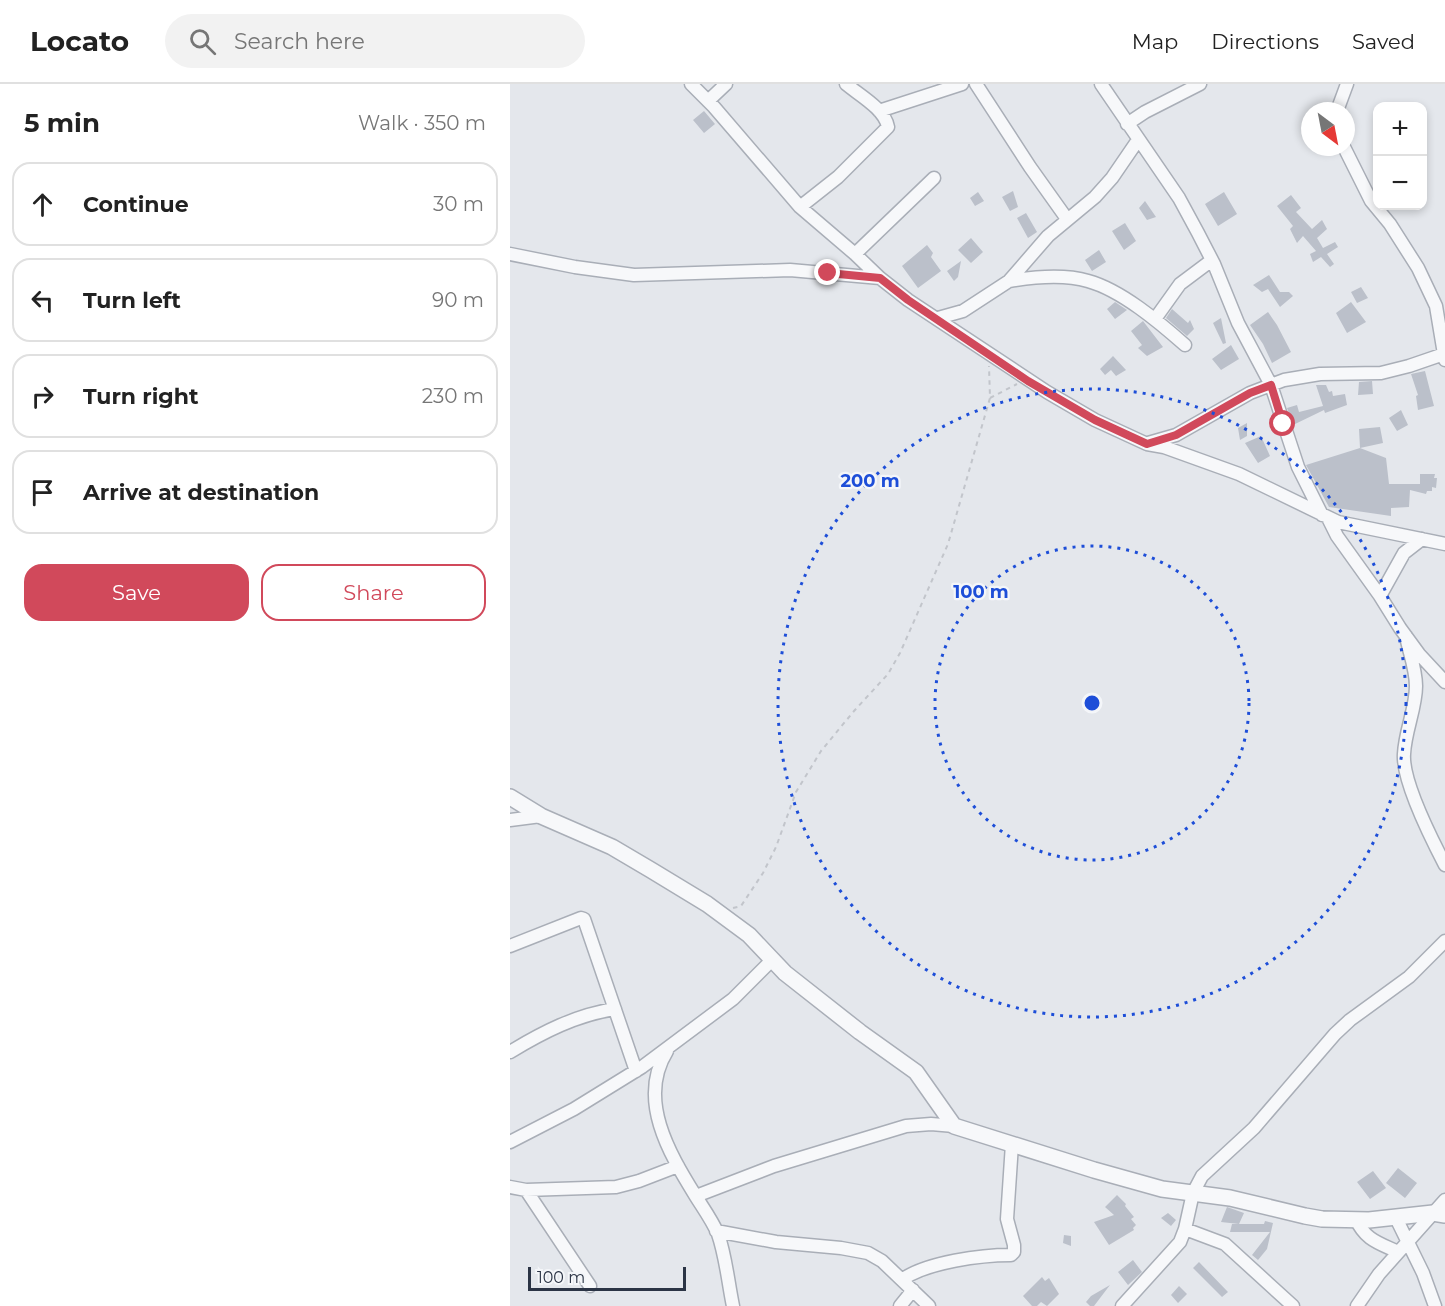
<!DOCTYPE html>
<html lang="en">
<head>
<meta charset="utf-8">
<style>
	:root { --surface:#fff; --page:#f2f2f2; --text:#222; --muted:#767676; --line:#e0e0e0; --accent:#d1495b }
	body { margin:0; font-family:Montserrat,sans-serif; background:var(--page); color:var(--text) }
	.controls { position:absolute; right:18px; top:18px; display:grid; overflow:hidden; border-radius:12px; box-shadow:0 3px 9px #0003 }
	.controls button { width:54px; height:54px; display:grid; place-items:center; padding:0; border:0; border-bottom:2px solid var(--line); background:var(--surface); color:var(--text); font:30px sans-serif }
	.compass { position:absolute; left:791px; top:18px; width:54px; height:54px; border-radius:50%; background:var(--surface); box-shadow:0 3px 9px #0003; rotate:148deg }
	.scale { position:absolute; left:18px; bottom:15px; width:158px; box-sizing:border-box; padding-left:6px; border:3px solid #2b3445; border-top:0; font-size:16px; line-height:21px; white-space:nowrap; color:#2b3445; -webkit-text-stroke:4px #f4f6f9; paint-order:stroke }
	.stop { position:absolute; width:18px; height:18px; margin:-14px; border:4px solid #d1495b; border-radius:50%; background:#fff }
	.stop.end { background:#d1495b; border-color:#fff; box-shadow:0 2px 6px #0008 }
	.list { margin:0; padding:0; list-style:none }
	h2 { display:flex; justify-content:space-between; align-items:center; height:78px; margin:0; padding:0 24px; font-size:26px }
	h2 small { font-size:20px; font-weight:400; color:var(--muted) }
	.list li { display:grid; grid-template-columns:39px 1fr auto; gap:18px; align-items:center; box-sizing:border-box; height:84px; margin:0 12px 12px; padding:0 12px; border:2px solid var(--line); border-radius:18px }
	.list b { display:block; font-size:22px; white-space:nowrap }
	.list em { font-size:20px; font-style:normal; color:var(--muted) }
	.actions { display:flex; gap:12px; padding:18px 24px }
	.actions a { flex:1; padding:14px 0; border:2px solid var(--accent); border-radius:18px; text-align:center; font-size:21px; color:var(--accent) }
	.actions .main { background:var(--accent); color:#fff }
	.icon { flex:none; width:33px; height:33px; fill:none; stroke:currentColor; stroke-width:2; stroke-linecap:round; stroke-linejoin:round }
	.map { position:relative; flex:none; width:935px; height:1222px; overflow:hidden }
	header { display:flex; align-items:center; gap:36px; box-sizing:border-box; height:84px; padding:0 30px; background:var(--surface); border-bottom:2px solid var(--line) }
	header strong { font-size:28px }
	nav { display:flex; gap:33px; margin-inline-start:auto; font-size:21px }
	.search { width:420px; height:54px; background:var(--page); display:flex; align-items:center; gap:15px; box-sizing:border-box; padding:0 21px; border-radius:33px; color:var(--muted); font-size:22px }
	main { display:flex }
	aside { flex:1; background:var(--surface) }
	.map>svg:first-child { display:block }
	.building { fill:#bbc0ca }
	.lines { fill:none; stroke-linecap:round; stroke-linejoin:round }
	.minor-casing { stroke:#a9aeb7; stroke-width:15 }
	.tertiary-casing { stroke:#a9aeb7; stroke-width:18 }
	.path { stroke:#c2c5cb; stroke-width:2; stroke-dasharray:4.5 4.5; stroke-linecap:butt }
	.minor { stroke:#f7f8fa; stroke-width:12 }
	.tertiary { stroke:#f7f8fa; stroke-width:15 }
	.route { stroke:#d1495b; stroke-width:8 }
	.ring { fill:none; stroke:#1d4ed8; stroke-width:3; stroke-dasharray:3 6 }
	.centre { fill:#1d4ed8; stroke:#f4f6f9; stroke-width:3 }
	.ring-label { font-size:18px; text-anchor:middle; font-weight:bold; fill:#1d4ed8; stroke:#f4f6f9; stroke-width:4.5; stroke-linejoin:round; paint-order:stroke }
</style>
</head>
<body>
<header>
<strong>Locato</strong>
<div class="search"><svg class="icon" aria-label="search" viewBox="0 0 24 24"><circle cx="10" cy="10" r="6"/><path d="M15 15l6 6"/></svg>Search here</div>
<nav><a>Map</a><a>Directions</a><a>Saved</a></nav>
</header>
<main>
<aside>
<h2>5 min<small>Walk · 350 m</small></h2>
<ul class="list">
<li><svg class="icon" aria-label="ahead" viewBox="0 0 24 24"><path d="M12 20V5M6 11l6-6 6 6"/></svg><div><b>Continue</b></div><em>30 m</em></li>
<li><svg class="icon" aria-label="left" viewBox="0 0 24 24"><path d="M17 20v-9H6M10 6l-5 5 5 5"/></svg><div><b>Turn left</b></div><em>90 m</em></li>
<li><svg class="icon" aria-label="right" viewBox="0 0 24 24"><path d="M7 20v-9h11M14 6l5 5-5 5"/></svg><div><b>Turn right</b></div><em>230 m</em></li>
<li><svg class="icon" aria-label="arrive" viewBox="0 0 24 24"><path d="M6 21V4h12l-3 4 3 4H6"/></svg><div><b>Arrive at destination</b></div></li>
</ul>
<div class="actions"><a class="main">Save</a><a>Share</a></div>
</aside>
<div class="map">
<svg width="935" height="1222" viewBox="0 0 935 1222">
	<rect width="100%" height="100%" fill="#e4e7ec"/>
	<path class="building" d="M 194,27 L 205,40 L 194,49 L 183,36 Z
		M 503,107 L 508,123 L 500,127 L 492,113 Z
		M 468,108 L 474,117 L 465,122 L 460,114 Z
		M 714,108 L 727,130 L 708,142 L 695,120 Z
		M 781,111 L 791,124 L 786,128 L 802,145 L 812,136 L 817,145 L 807,154 L 813,164 L 825,158 L 828,163 L 817,170 L 824,180 L 820,183 L 811,173 L 803,178 L 800,170 L 806,167 L 793,152 L 787,159 L 780,145 L 783,142 L 767,122 Z
		M 635,117 L 646,133 L 637,136 L 629,124 Z
		M 516,129 L 527,148 L 518,154 L 507,134 Z
		M 615,139 L 626,157 L 614,166 L 602,147 Z
		M 461,154 L 473,168 L 461,179 L 448,166 Z
		M 417,161 L 423,169 L 421,173 L 431,187 L 408,204 L 392,182 Z
		M 589,166 L 596,178 L 582,187 L 575,176 Z
		M 451,177 L 448,193 L 444,197 L 437,187 Z
		M 759,191 L 770,208 L 779,208 L 783,212 L 770,223 L 758,205 L 752,208 L 743,201 Z
		M 851,203 L 858,214 L 847,219 L 841,208 Z
		M 605,218 L 617,226 L 605,235 L 597,225 Z
		M 841,218 L 856,238 L 837,249 L 826,229 Z
		M 662,225 L 678,239 L 680,236 L 684,245 L 677,252 L 656,234 Z
		M 758,228 L 767,241 L 781,268 L 762,279 L 753,260 L 740,241 Z
		M 711,234 L 716,259 L 713,260 L 703,239 Z
		M 633,237 L 653,263 L 637,272 L 628,264 L 632,261 L 621,247 Z
		M 721,261 L 729,275 L 711,286 L 702,275 Z
		M 603,272 L 616,286 L 606,292 L 601,286 L 595,291 L 590,285 Z
		M 915,287 L 924,322 L 908,326 L 906,312 L 908,311 L 901,290 Z
		M 862,297 L 863,310 L 848,311 L 849,298 Z
		M 806,301 L 816,301 L 819,308 L 822,307 L 823,312 L 835,310 L 837,321 L 815,329 L 814,326 L 783,341 L 777,324 L 787,321 L 789,328 L 813,322 Z
		M 891,326 L 898,341 L 887,347 L 879,334 Z
		M 737,339 L 737,352 L 730,356 L 728,344 Z
		M 870,343 L 873,359 L 850,364 L 849,345 Z
		M 751,352 L 760,372 L 748,379 L 735,359 Z
		M 850,364 L 876,374 L 879,400 L 910,400 L 910,390 L 925,390 L 924,394 L 927,394 L 926,404 L 922,403 L 922,407 L 917,407 L 916,410 L 900,406 L 899,423 L 881,424 L 881,432 L 819,423 L 796,381 Z
		M 888,1084 L 907,1099 L 895,1114 L 876,1099 Z
		M 863,1087 L 876,1104 L 860,1115 L 847,1098 Z
		M 607,1111 L 616,1120 L 615,1122 L 624,1133 L 621,1135 L 626,1141 L 623,1144 L 624,1146 L 599,1161 L 584,1138 L 604,1131 L 595,1123 Z
		M 717,1123 L 734,1129 L 729,1140 L 711,1138 Z
		M 658,1129 L 666,1136 L 661,1142 L 651,1134 Z
		M 755,1137 L 763,1139 L 757,1165 L 748,1176 L 742,1171 L 760,1148 L 720,1148 L 722,1140 L 754,1140 Z
		M 554,1151 L 561,1152 L 561,1162 L 553,1159 Z
		M 623,1176 L 632,1188 L 618,1201 L 608,1188 Z
		M 689,1178 L 718,1208 L 712,1213 L 683,1184 Z
		M 532,1193 L 535,1197 L 539,1194 L 549,1210 L 537,1222 L 531,1218 L 527,1222 L 522,1222 L 513,1212 Z
		M 600,1201 L 584,1222 L 580,1222 L 576,1218 L 581,1212 Z
		M 669,1202 L 677,1210 L 668,1219 L 661,1211 Z"/>
	<g class="lines">
		<defs>
			<path id="minor" d="M 181,0 L 204,23 L 290,123 L 345,170 L 370,194 L 398,216 L 537,308 L 585,336 L 637,360 L 654,363 L 729,390 L 828,438 L 935,460
				M 466,0 L 520,83 L 557,135
				M 591,0 L 669,114 L 688,149 L 704,180 L 728,239 L 761,301 L 788,383 L 812,431
				M 198,17 L 216,0
				M 369,27 L 452,0
				M 827,27 L 837,0
				M 617,40 L 635,28 L 690,0
				M 834,63 L 861,117 L 880,140 L 908,184 L 926,222 L 935,276
				M 290,123 L 328,93 L 378,43 C 375,25 349,11 336,0
				M 0,170 L 65,183 L 124,191 L 280,186 L 370,194
				M 345,170 L 424,94
				M 499,197 C 523,193 554,190 578,197 C 611,206 649,238 675,261
				M 428,234 L 453,227 L 499,197 L 538,152 L 585,113 L 602,94 L 628,56
				M 645,235 L 670,200 L 702,176
				M 638,359 L 666,351 L 740,309 L 774,296 L 810,290 L 871,289 L 899,282 L 934,270
				M 818,434 L 827,452 L 870,512 L 890,544 L 909,570 L 935,598
				M 870,512 L 894,469 L 912,455
				M 896,552 C 899,568 906,585 906,602 C 906,624 895,647 894,670 C 892,697 922,756 935,781
				M 0,736 L 31,732
				M 0,862 L 71,834 L 74,835 L 126,987
				M 157,967 C 127,1015 159,1069 185,1111 C 193,1124 202,1136 208,1150 C 216,1173 218,1198 223,1222
				M 0,968 C 33,948 66,931 105,925
				M 0,1058 L 64,1025 L 132,983 L 223,915 L 262,876
				M 0,1103 L 16,1106 L 106,1103 L 129,1097 L 168,1082
				M 16,1106 L 80,1202
				M 186,1112 L 264,1082 L 396,1042 L 421,1040 L 444,1042
				M 886,1134 L 913,1189 L 925,1222
				M 846,1135 C 855,1156 869,1159 888,1168
				M 675,1145 L 715,1160 L 783,1222
				M 206,1147 L 266,1158 L 331,1164 L 358,1169 L 372,1177 L 419,1222
				M 393,1195 C 418,1178 471,1171 501,1171 L 504,1168 L 504,1161 L 497,1135 L 502,1060
				M 390,1222 L 403,1206
				M 612,1222 L 670,1158 L 675,1145 L 683,1109 L 692,1092 L 744,1044 L 825,950 L 840,936 L 899,893 L 935,857
				M 847,1222 L 869,1190 L 935,1116"/>
			<path id="tertiary" d="M 0,713 L 31,732 L 102,763 L 141,786 L 197,820 L 239,851 L 275,889 L 350,948 L 406,988 L 444,1042 L 584,1086 L 652,1105 L 720,1114 L 795,1132 L 812,1135 L 859,1136 L 923,1129 L 935,1131"/>
		</defs>
		<use href="#minor" class="minor-casing"/>
		<use href="#tertiary" class="tertiary-casing"/>
		<path class="path" d="M 480,314 L 507,300
			M 223,824 L 231,822 L 253,789 L 266,763 L 286,708 L 311,667 L 344,627 L 378,590 L 390,569 L 438,460 L 480,314 L 479,282"/>
		<use href="#minor" class="minor"/>
		<use href="#tertiary" class="tertiary"/>
	</g>
	<g class="lines">
		<path class="route" d="M 318,189 L 370,194 L 398,216 L 518,297 L 585,336 L 637,360 L 666,351 L 740,309 L 761,301 L 773,340"/>
	</g>
	<g class="ring">
		<circle cx="582" cy="619" r="157"/>
		<circle cx="582" cy="619" r="314"/>
	</g>
	<circle cx="582" cy="619" r="9" class="centre"/>
	<g class="ring-label">
		<text x="360" y="403">200 m</text>
		<text x="471" y="514">100 m</text>
	</g>
</svg>
<div class="controls">
<button>+</button>
<button>−</button>
</div>
<svg class="compass" viewBox="-18 -18 36 36"><path d="M0-13l5 13h-10z" fill="#e53935"/><path d="M0 13l5-13h-10z" fill="#767676"/></svg>
<div class="scale">100 m</div>
<div class="stop" style="left:773px;top:340px"></div>
<div class="stop end" style="left:318px;top:189px"></div>
</div>
</main>
</body>
</html>
